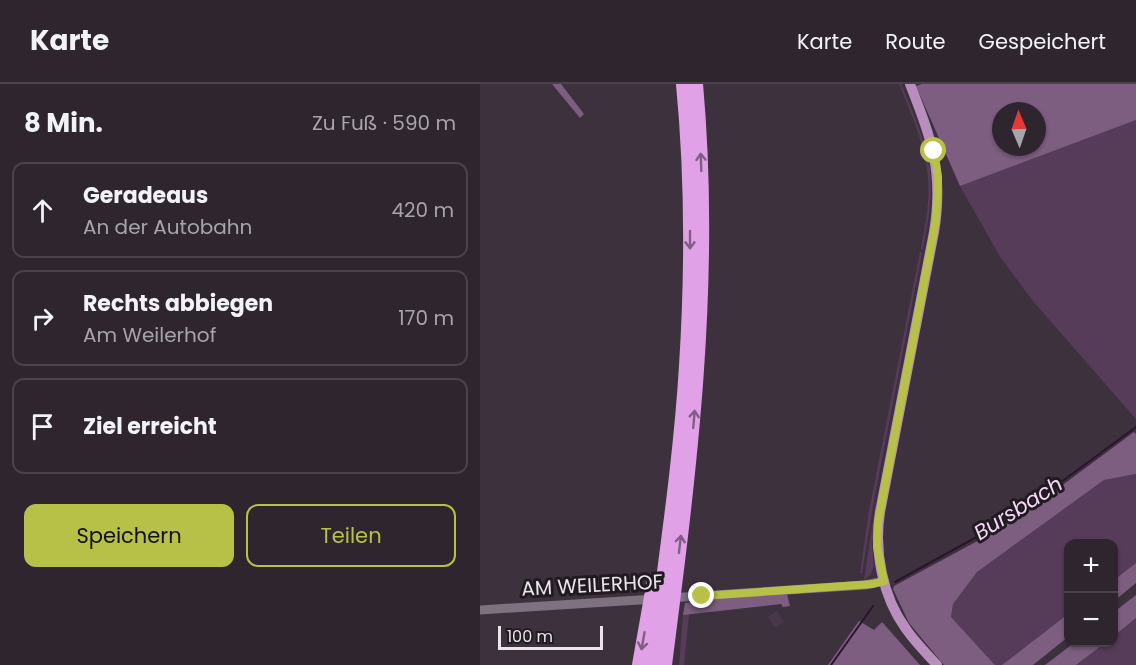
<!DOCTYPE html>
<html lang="de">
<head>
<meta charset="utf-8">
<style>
	:root { --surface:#2e252e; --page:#3a313a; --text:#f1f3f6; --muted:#a7a5aa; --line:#49424a; --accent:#b8c147 }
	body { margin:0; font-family:Poppins,sans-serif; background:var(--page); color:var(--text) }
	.controls { position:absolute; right:18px; bottom:18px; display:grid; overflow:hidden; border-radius:12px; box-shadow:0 2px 4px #0004 }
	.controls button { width:54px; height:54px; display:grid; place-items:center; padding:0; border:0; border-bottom:2px solid var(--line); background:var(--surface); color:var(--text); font:30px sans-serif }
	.compass { position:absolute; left:512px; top:18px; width:54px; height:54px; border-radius:50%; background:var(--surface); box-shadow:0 2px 4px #0004; rotate:358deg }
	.scale { position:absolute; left:18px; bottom:15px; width:105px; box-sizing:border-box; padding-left:6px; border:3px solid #ebe4ec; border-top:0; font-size:16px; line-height:21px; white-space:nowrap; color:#ebe4ec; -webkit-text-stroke:4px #211b21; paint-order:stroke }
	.stop { position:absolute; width:18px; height:18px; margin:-14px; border:4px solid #b8c147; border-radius:50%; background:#fff }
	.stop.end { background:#b8c147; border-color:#fff; box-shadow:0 2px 6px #0008 }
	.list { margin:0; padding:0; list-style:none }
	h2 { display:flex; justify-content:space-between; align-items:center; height:78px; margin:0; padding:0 24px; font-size:26px }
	h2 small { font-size:20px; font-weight:400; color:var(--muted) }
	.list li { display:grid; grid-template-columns:39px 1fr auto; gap:18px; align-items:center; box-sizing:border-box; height:96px; margin:0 12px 12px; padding:0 12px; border:2px solid var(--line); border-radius:12px }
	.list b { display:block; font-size:22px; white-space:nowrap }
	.list p { margin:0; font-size:20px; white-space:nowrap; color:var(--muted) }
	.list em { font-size:20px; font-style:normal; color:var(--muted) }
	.actions { display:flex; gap:12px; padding:18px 24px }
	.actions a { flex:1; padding:14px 0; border:2px solid var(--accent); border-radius:12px; text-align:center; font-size:21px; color:var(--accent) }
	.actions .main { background:var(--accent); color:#111 }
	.icon { flex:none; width:33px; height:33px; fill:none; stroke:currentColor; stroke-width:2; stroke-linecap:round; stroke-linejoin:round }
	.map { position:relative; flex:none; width:656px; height:581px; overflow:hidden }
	header { display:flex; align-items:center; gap:36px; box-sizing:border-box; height:84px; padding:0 30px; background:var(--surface); border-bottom:2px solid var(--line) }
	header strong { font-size:28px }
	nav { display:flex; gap:33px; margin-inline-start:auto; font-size:21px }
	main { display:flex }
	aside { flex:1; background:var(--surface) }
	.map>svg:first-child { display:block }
	.built { fill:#49384b }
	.green { fill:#563c59 }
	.forest { fill:#7d5e80; fill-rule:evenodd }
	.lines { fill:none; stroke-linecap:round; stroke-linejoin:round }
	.stream { stroke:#2d1230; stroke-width:2 }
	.minor { stroke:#7f7280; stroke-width:9 }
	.major { stroke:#b98ebe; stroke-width:10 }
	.highway { stroke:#e0a1e7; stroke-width:14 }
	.oneway { stroke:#805e84 }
	.route { stroke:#b8c147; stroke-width:8 }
	.labels { text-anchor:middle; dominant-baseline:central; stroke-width:6; stroke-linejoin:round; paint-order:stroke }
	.street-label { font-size:20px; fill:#ebe4ec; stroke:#211b21 }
	.water-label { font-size:21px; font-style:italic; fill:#f7d8fa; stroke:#211b21 }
</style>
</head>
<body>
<header>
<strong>Karte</strong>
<nav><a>Karte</a><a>Route</a><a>Gespeichert</a></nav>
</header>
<main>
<aside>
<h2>8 Min.<small>Zu Fuß · 590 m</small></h2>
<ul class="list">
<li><svg class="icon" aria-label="ahead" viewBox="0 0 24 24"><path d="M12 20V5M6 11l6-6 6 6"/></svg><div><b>Geradeaus</b><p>An der Autobahn</p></div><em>420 m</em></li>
<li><svg class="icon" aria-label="right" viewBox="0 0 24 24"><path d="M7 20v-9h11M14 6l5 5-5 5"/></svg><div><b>Rechts abbiegen</b><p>Am Weilerhof</p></div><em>170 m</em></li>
<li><svg class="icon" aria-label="arrive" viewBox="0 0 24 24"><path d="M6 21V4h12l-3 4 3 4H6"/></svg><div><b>Ziel erreicht</b></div></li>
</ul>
<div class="actions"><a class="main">Speichern</a><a>Teilen</a></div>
</aside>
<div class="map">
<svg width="656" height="581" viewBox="0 0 656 581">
	<rect width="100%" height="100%" fill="#3d313e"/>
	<path class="built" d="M 297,527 L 304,538 L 295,544 L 288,533 Z"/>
	<path class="green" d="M 419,0 L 421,0 C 432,26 444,53 449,81 C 454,109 448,138 443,165 L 441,165 C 446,139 451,112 447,85 C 443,56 430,27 419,0 Z
		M 656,36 L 656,335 L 552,216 L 519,171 L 480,102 Z
		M 440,168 L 442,169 L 394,416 L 382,489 L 380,489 L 389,427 Z
		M 656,390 L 656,479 L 634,496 L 634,460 L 588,460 L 588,530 L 522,581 L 515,581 L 471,533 L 473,520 L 497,488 L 624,396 Z
		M 395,423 L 397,423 L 392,463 L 394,482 L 391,490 L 384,496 Z
		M 209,530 L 204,581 L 199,581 L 203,531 Z
		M 656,534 L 656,581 L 596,581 L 625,559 L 634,558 L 634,552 Z"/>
	<path class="forest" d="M 72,0 L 81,0 L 104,30 L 100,34 Z
		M 442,0 L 656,0 L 656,36 L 480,102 L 436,2 ZM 521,27 L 557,27 L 557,63 L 521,63 Z
		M 654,348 L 656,350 L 656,390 L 624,396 L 497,488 L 473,520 L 471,533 L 515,581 L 464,581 L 429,539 L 413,505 L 414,502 L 505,453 L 565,414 Z
		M 656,479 L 656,499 L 634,517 L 634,496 Z
		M 307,510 L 310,522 L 303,523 L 301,520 L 203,531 L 205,519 L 213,518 L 214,516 Z
		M 656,511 L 656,534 L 634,552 L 634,528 Z
		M 588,530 L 588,553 L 553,581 L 522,581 Z
		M 379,537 L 394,546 L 402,538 L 440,581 L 348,581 Z
		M 594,559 L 625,559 L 596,581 L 565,581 Z"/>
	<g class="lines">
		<path class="stream" d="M 415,498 L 513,444 L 558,415 L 656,343
			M 351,581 L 393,522"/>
		<path class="minor" d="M 189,514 L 385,501 L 404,497
			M 0,526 L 175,515"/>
		<path class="major" d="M 430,0 C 451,54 464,88 454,148 L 400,428 C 394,467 402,512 426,545 C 435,558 446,569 457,581"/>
		<path class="highway" d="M 159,581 L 174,496
			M 172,581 C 184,482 200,382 206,282 C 212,188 212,94 203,0
			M 185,581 C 210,385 234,198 216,0"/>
	</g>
	<defs><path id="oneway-shaft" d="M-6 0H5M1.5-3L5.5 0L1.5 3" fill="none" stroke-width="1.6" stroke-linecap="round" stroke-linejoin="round" transform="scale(1.5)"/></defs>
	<g class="oneway">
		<use href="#oneway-shaft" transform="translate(221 78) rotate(-92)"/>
		<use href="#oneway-shaft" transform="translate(210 156) rotate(90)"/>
		<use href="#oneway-shaft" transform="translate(214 335) rotate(-85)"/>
		<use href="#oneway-shaft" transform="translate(200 460) rotate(-83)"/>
		<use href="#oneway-shaft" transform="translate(163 557) rotate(100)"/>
	</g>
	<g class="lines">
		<path class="route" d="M 222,512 L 393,500 L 404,497 L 397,463 L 398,438 L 456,136 L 458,93 L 454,67"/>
	</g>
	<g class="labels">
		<g class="street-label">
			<text transform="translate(112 501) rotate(-3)">AM WEILERHOF</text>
		</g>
		<g class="water-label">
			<text transform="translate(538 424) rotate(-32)">Bursbach</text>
		</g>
	</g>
</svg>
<div class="controls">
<button>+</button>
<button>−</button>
</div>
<svg class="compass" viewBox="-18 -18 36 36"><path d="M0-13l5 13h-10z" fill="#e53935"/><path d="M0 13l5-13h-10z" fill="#a7a5aa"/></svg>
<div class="scale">100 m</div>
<div class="stop" style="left:454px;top:67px"></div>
<div class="stop end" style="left:222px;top:512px"></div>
</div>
</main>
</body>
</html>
